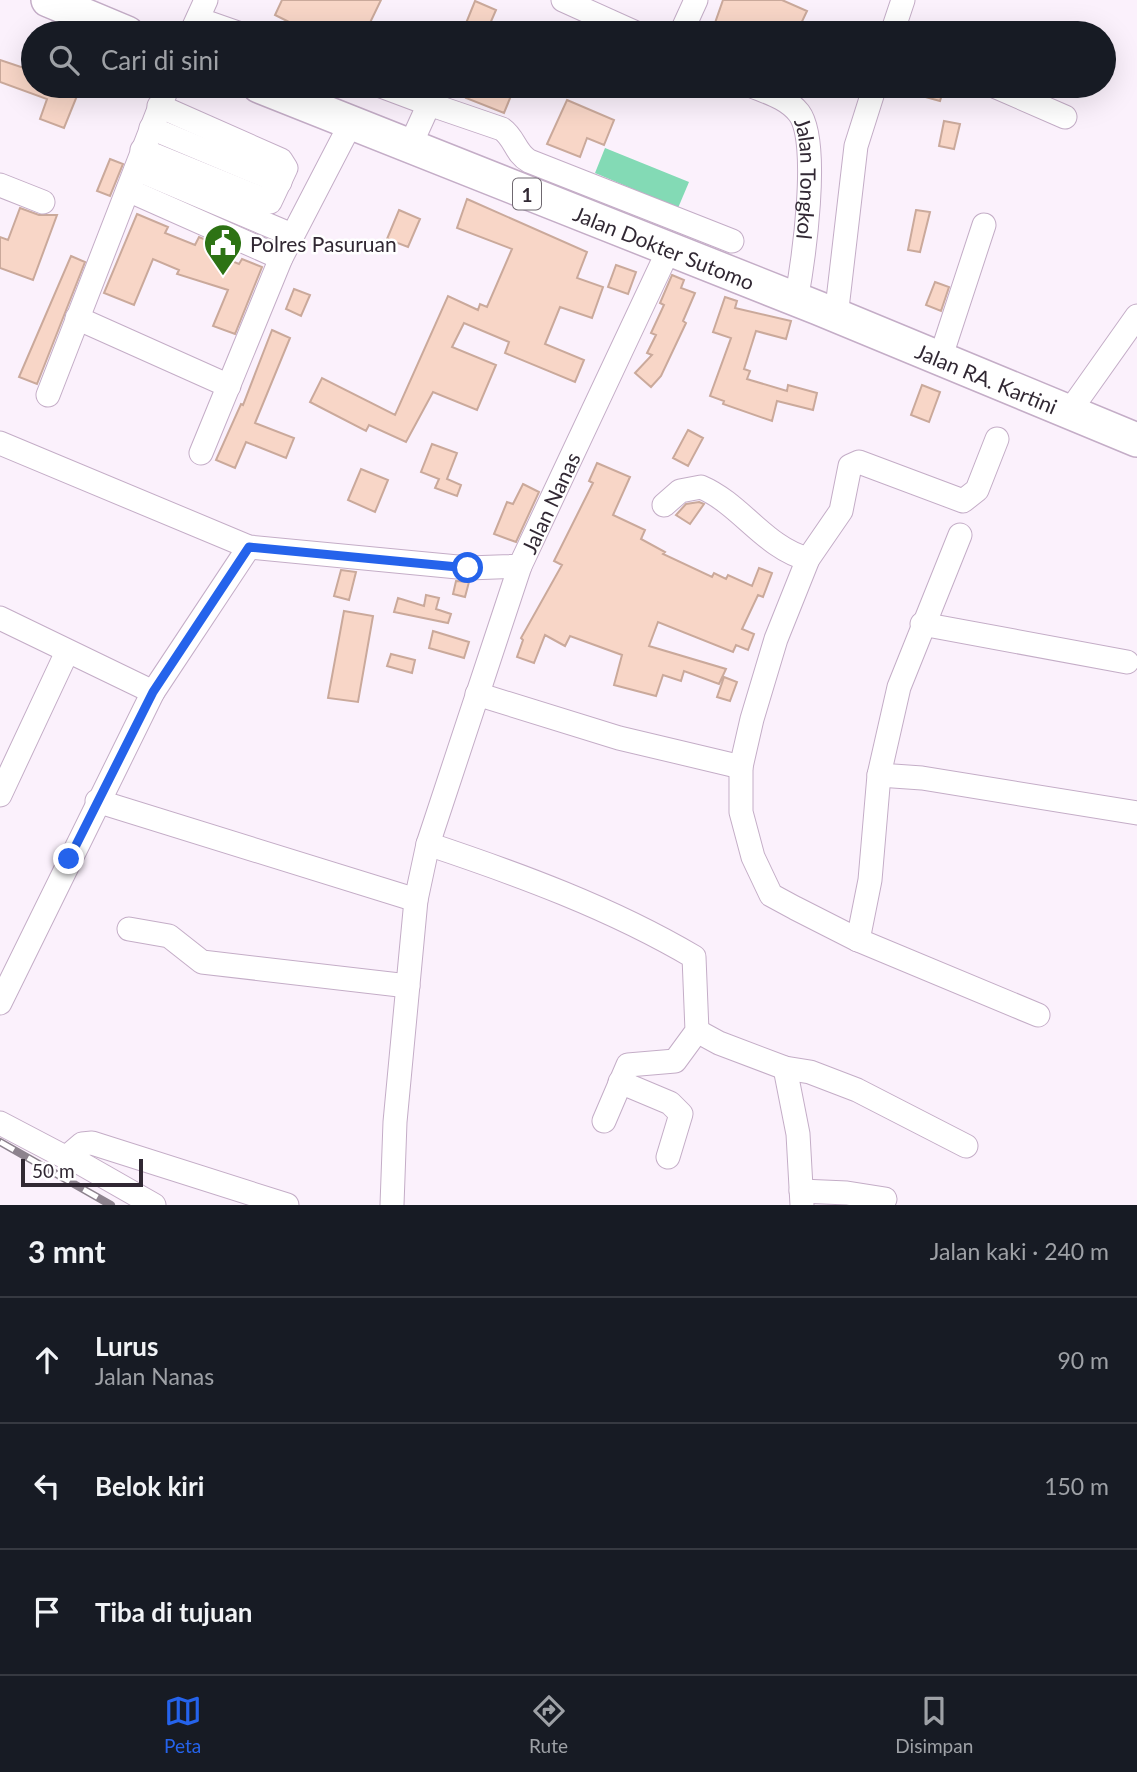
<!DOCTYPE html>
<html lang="id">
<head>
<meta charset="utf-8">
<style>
	:root { --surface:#171b24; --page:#20242c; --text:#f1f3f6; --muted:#9ea1a6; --line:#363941; --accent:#2563eb }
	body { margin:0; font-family:Lato,sans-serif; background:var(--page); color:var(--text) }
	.scale { position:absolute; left:21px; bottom:18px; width:122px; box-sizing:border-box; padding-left:7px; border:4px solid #312833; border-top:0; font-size:19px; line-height:24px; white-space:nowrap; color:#312833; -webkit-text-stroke:5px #fff; paint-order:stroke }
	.stop { position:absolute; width:21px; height:21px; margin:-16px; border:5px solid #2563eb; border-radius:50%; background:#fff }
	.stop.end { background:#2563eb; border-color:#fff; box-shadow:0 2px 7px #0008 }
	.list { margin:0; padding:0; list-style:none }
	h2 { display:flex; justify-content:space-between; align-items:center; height:91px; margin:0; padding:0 28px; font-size:30px }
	h2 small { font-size:23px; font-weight:400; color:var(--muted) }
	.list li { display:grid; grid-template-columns:46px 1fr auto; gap:21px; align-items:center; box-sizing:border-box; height:126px; padding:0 28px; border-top:2px solid var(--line) }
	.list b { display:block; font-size:26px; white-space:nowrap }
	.list p { margin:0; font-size:23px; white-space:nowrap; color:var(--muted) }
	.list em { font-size:23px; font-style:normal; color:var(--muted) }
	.icon { flex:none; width:38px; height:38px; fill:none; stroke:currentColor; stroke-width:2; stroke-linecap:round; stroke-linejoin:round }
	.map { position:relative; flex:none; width:1137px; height:1205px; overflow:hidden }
	.search { position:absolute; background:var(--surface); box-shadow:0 7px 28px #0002; left:21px; right:21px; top:21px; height:77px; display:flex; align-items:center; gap:18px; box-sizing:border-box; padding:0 24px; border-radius:38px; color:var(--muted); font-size:26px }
	.sheet { height:469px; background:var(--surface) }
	nav { display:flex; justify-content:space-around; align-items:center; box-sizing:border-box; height:98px; border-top:2px solid var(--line); background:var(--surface); font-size:19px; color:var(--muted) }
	nav a { display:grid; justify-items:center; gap:4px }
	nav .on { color:var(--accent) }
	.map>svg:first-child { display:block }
	.green { fill:#83dab5 }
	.building { fill:#f8d6c7; stroke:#caa99b; stroke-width:2 }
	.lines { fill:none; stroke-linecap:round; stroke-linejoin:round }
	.minor-casing { stroke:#c4adc7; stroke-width:25 }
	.highway-casing { stroke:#c4adc7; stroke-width:36 }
	.minor { stroke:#fff; stroke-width:23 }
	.highway { stroke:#fff; stroke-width:33 }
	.rail-casing { stroke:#8d838e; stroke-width:8 }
	.rail { stroke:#fff; stroke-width:5; stroke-dasharray:16; stroke-linecap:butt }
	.route { stroke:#2563eb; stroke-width:9 }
	.labels { text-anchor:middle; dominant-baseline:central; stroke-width:5; stroke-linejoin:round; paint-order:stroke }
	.shield { fill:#fff; stroke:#6f6870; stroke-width:2 }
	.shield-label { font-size:19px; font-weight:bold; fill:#312833 }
	.street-label { font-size:21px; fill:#312833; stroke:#fff }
	.poi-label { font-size:21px; fill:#312833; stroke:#fff; text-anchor:start }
</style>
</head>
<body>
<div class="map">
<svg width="1137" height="1205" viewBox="0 0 1137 1205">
	<rect width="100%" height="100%" fill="#fbf1fc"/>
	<path class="green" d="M 605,148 L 689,182 L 678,208 L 595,173 Z"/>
	<path class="building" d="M 282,0 L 381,0 L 365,33 L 316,33 L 301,28 L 275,15 Z
		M 723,0 L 782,0 L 807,11 L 798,30 L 786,25 L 783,33 L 743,33 L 715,23 Z
		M 475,1 L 496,10 L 486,33 L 462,33 Z
		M 0,60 L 33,71 L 33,86 L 81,86 L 64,128 L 40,119 L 47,99 L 0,82 Z
		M 471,86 L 515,86 L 504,113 L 466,98 Z
		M 900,86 L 934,86 L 944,88 L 940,101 L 900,90 Z
		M 567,100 L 614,120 L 604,145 L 587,138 L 580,157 L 547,144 Z
		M 944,121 L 960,124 L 954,149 L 939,146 Z
		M 110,159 L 123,164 L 110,196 L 97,191 Z
		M 467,199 L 587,252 L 577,278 L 603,287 L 592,318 L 560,307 L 545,344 L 584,360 L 575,382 L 505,353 L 509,342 L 464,323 L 452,347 L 496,365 L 477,410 L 433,392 L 406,442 L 369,425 L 366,431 L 310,402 L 322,378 L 395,415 L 448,296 L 478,310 L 480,304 L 487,307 L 512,249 L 457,228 Z
		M 20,208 L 39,215 L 57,215 L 33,280 L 0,268 L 0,237 L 8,240 Z
		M 399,210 L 420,219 L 408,247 L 387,239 Z
		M 916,210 L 930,212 L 920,252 L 908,250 Z
		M 137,214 L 168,227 L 165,233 L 195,245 L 199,237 L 211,242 L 207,251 L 239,264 L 242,259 L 262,267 L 235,334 L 213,326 L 228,290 L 177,274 L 179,270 L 153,259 L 134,305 L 104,293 Z
		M 71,256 L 85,262 L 37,384 L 19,377 Z
		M 616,265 L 636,272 L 628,294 L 608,287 Z
		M 672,275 L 684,280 L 681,288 L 695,293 L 683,321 L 686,323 L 661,376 L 651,387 L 635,373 L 652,355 L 647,353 L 656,335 L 651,333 L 664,305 L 660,303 Z
		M 935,282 L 949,287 L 941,311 L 926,305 Z
		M 294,289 L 310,295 L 301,316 L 286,309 Z
		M 725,297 L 737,301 L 735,308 L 791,321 L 786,339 L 756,331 L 744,369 L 750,371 L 747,379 L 787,391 L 788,385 L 817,393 L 813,410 L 777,401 L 772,421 L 723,404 L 724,401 L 710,396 L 731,338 L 713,332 Z
		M 272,330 L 290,338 L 255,423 L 294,438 L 286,458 L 246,442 L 235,468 L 216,460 L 241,404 L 243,405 Z
		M 922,385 L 940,392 L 929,422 L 911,415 Z
		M 688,430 L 703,438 L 688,466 L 673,458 Z
		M 432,444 L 457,453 L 447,479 L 461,485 L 457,496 L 435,488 L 439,479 L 421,472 Z
		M 597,463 L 630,477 L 613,515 L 645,530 L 641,539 L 665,552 L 663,554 L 712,577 L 714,573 L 726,579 L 728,575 L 752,586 L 759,568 L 772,573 L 763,597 L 758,595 L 742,629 L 754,634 L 748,650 L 736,645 L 733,652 L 658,622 L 649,646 L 726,669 L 719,684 L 684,671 L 681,681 L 663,675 L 656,696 L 614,685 L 622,655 L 570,636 L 565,646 L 545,635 L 534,663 L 517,657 L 523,640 L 521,638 L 562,565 L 554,561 L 593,483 L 589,481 Z
		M 361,469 L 388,480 L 375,512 L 348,500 Z
		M 523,484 L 539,492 L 516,542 L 494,534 L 507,502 L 513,504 Z
		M 699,502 L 704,504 L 690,524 L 676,515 L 686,504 Z
		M 341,570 L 356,572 L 349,600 L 334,596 Z
		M 456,581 L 469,582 L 465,597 L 453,594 Z
		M 426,595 L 439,598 L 436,609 L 451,614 L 448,623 L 394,612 L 398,598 L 424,606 Z
		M 344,611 L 373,616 L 358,702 L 328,698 Z
		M 433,631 L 469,642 L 464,658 L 429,648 Z
		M 391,654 L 415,660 L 412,673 L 387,666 Z
		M 724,677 L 737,682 L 730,701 L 717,697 Z"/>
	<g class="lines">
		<defs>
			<g id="minor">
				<path d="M 563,0 L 636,33"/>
				<path d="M 198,19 L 238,33"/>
				<path d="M 191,33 L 206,0"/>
				<path d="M 681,33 L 696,0"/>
				<path d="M 892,33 L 903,0"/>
				<path d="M 381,86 L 429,104 L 410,146"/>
				<path id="s1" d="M 752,86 C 769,93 787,98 799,113 C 821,142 803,263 796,301"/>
				<path d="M 994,86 L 1065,117"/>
				<path d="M 429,104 L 502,129 C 515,138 515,153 529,161 L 732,241"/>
				<path d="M 151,128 L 280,182"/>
				<path d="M 142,150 L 270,202 L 286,168 L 281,160 L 159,106"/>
				<path d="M 136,169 L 292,235"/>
				<path d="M 0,185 L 43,202"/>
				<path d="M 128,190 L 281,258"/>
				<path d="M 836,317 L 856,146 L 875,86"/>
				<path d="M 77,318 L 229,386"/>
				<path d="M 940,359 L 984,225"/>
				<path d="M 48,395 L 168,86"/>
				<path d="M 1069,412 L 1137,316"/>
				<path d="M 997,439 L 977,490 L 963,501 L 859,462 L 850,466 L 841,511 L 808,559 L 776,639 L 752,719 L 741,767 L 741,812 L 753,857 L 771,895 L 795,908 L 858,940 L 1038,1015"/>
				<path id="s2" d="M 0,443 L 249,547 L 468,568 L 520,566 L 668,251"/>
				<path d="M 201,453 L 281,258 L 351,123"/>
				<path d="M 664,505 L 680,491 L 701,487 C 741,504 765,548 808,559"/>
				<path d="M 0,618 L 153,692"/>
				<path d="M 922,624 L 1127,662"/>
				<path d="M 477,694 L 619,738 L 741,767"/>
				<path d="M 879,775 L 922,778 L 1137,813"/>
				<path d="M 0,795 L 67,652"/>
				<path d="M 97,801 L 416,900"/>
				<path d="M 428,844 C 518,874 611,908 694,957 L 697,1031 L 675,1061 L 628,1065 L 604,1121"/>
				<path d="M 129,929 L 169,936 L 202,962 L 408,986"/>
				<path d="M 858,940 L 870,880 L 879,775 L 899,687 L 960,535"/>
				<path d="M 0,1003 L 153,692 L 249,547"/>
				<path d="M 697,1031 L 719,1043 L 785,1068 L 810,1072 L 857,1090 L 966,1146"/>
				<path d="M 785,1068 L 798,1134 L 802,1205"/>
				<path d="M 620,1082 L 670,1103 L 681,1114 L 668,1157"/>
				<path d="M 0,1123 L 61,1155 L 68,1156 L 154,1205"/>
				<path d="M 68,1156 L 82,1144 L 92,1143 L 287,1205"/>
				<path d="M 801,1191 L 847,1193 L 885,1199"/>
				<path d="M 392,1205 L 395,1122 L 416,900 L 428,844 L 520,566"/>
			</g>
			<g id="highway">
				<path d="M 48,0 L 127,33"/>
				<path id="s3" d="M 259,86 L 818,308 L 1137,440"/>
			</g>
		</defs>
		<use href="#minor" class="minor-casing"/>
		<use href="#highway" class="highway-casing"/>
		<use href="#minor" class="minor"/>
		<use href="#highway" class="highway"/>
		<defs>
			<path id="rail" d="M 0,1142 L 111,1205"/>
		</defs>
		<use href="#rail" class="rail-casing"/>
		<use href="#rail" class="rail"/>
	</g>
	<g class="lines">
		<path class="route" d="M 69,859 L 153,692 L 249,547 L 468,568"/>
	</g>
	<defs>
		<symbol id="civic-pin" viewBox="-11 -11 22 30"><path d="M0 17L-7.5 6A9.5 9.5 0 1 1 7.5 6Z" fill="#2d7314" stroke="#fff"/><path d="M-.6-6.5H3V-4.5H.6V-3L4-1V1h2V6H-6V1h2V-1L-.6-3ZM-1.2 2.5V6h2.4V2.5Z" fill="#fff"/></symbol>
	</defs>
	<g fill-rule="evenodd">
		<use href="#civic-pin" x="201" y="221" width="44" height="60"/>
	</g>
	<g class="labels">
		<rect class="shield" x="513" y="178.5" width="28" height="31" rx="5"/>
		<g class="shield-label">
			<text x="527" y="194">1</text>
		</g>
		<g class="street-label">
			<text stroke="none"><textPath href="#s1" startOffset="122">Jalan Tongkol</textPath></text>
			<text stroke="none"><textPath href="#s3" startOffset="436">Jalan Dokter Sutomo</textPath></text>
			<text stroke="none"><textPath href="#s3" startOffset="784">Jalan RA. Kartini</textPath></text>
			<text stroke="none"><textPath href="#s2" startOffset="612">Jalan Nanas</textPath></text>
		</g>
		<g class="poi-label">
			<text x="250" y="243">Polres Pasuruan</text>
		</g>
	</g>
</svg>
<div class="scale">50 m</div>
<div class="stop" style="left:468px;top:568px"></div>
<div class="stop end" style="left:69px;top:859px"></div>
<div class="search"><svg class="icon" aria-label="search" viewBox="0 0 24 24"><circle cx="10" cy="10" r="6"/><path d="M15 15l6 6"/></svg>Cari di sini</div>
</div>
<section class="sheet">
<h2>3 mnt<small>Jalan kaki · 240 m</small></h2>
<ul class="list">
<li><svg class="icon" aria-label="ahead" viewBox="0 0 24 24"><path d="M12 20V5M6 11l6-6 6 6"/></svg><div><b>Lurus</b><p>Jalan Nanas</p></div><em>90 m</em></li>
<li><svg class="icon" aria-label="left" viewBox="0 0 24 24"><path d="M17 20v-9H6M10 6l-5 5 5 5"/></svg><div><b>Belok kiri</b></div><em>150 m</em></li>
<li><svg class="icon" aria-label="arrive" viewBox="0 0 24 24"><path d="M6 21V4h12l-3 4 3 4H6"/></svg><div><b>Tiba di tujuan</b></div></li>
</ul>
</section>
<nav>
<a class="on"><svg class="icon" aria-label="map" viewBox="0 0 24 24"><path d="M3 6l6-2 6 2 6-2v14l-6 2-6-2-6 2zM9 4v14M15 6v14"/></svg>Peta</a>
<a><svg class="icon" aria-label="directions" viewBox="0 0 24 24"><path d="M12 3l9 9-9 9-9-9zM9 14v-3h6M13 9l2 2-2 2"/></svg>Rute</a>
<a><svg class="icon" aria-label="saved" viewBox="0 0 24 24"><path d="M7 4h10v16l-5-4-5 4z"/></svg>Disimpan</a>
</nav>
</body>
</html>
